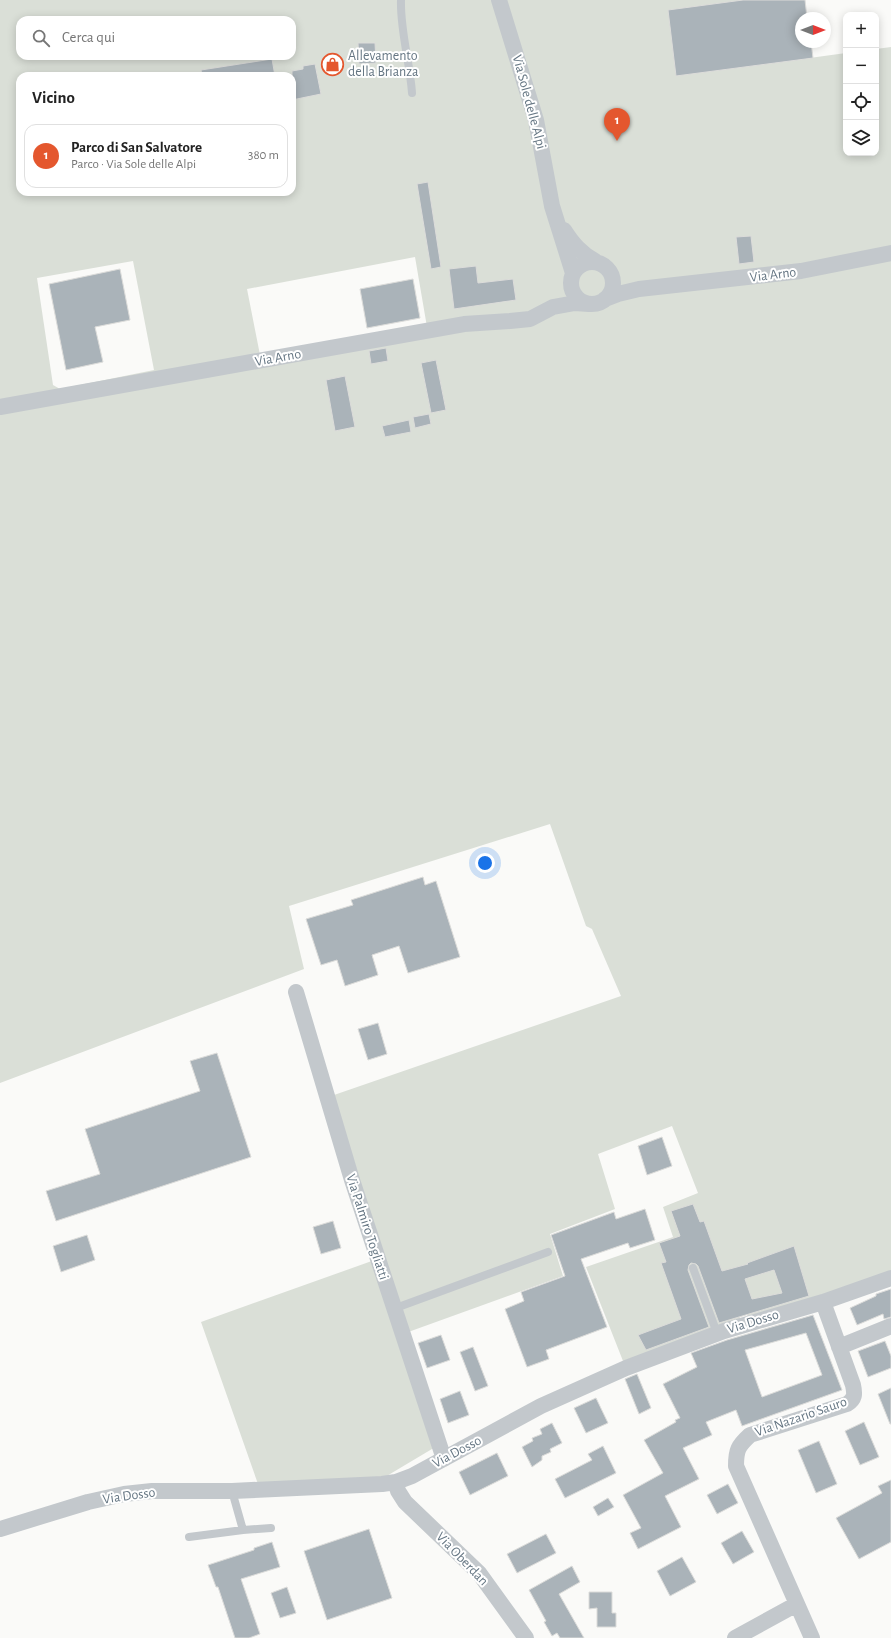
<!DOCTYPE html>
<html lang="it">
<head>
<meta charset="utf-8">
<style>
	:root { --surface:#fff; --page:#f2f2f2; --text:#222; --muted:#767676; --line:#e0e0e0; --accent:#e4572e }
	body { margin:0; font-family:"Alegreya Sans",sans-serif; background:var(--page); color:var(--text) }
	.controls { position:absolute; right:12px; top:12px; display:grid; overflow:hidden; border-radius:8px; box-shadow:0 2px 10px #0003 }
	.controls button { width:36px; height:36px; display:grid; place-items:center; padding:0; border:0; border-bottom:1px solid var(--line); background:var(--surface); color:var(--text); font:20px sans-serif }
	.compass { position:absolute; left:795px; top:12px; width:36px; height:36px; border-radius:50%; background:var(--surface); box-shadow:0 2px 10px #0003; rotate:90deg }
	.you { position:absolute; left:485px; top:863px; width:14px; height:14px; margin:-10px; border:3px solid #fff; border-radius:50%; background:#1a73e8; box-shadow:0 0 0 6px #1a73e833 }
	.badge { display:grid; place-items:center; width:26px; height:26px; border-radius:50%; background:var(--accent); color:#fff; font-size:13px; font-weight:700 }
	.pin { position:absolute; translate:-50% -33px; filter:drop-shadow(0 1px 2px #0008) }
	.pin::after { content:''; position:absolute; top:21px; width:14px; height:12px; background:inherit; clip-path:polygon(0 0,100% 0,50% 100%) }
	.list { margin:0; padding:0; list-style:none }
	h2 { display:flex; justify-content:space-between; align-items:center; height:52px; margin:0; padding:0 16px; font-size:17px }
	h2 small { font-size:13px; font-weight:400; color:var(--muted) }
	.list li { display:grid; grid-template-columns:26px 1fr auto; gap:12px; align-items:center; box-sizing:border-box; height:64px; margin:0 8px 8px; padding:0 8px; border:1px solid var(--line); border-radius:12px }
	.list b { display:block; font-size:15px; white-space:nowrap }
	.list p { margin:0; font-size:13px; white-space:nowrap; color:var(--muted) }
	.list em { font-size:13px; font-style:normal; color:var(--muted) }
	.icon { flex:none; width:22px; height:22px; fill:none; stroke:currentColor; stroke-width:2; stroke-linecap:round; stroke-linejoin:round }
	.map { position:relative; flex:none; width:891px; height:1638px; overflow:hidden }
	.search { position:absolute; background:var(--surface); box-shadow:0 2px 10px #0003; left:16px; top:16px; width:280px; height:44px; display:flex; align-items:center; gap:10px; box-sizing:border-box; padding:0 14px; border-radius:12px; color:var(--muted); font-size:15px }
	.panel { position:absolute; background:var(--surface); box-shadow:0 2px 10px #0003; left:16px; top:72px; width:280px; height:124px; border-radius:12px }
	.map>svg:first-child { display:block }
	.green { fill:#dadfd7; fill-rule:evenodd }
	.building { fill:#aab3b9; stroke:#dcdcda; fill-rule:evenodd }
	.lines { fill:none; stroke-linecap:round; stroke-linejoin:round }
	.lane { stroke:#c3c8cc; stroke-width:8 }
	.street { stroke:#c3c8cc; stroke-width:16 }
	.labels { text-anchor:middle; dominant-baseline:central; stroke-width:4; stroke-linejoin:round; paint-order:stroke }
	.poi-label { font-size:14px; fill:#657683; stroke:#fff; text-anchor:start }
	.street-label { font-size:14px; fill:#657683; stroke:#fff }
</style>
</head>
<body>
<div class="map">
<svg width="891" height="1638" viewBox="0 0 891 1638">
	<rect width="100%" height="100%" fill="#fafaf8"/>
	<path class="green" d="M 0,0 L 743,0 L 751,66 L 846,53 L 846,153 L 876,153 L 876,49 L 891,47 L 891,1273 L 748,1318 L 732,1269 L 724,1272 L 741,1321 L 623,1361 L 586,1267 L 673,1237 L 663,1207 L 698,1193 L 672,1126 L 598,1154 L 615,1209 L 550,1234 L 563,1276 L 400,1335 L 437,1446 L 380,1480 L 258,1484 L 201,1322 L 383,1257 L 334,1095 L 621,996 L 592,929 L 586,926 L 550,824 L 289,906 L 304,969 L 0,1083 ZM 20,20 L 292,20 L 292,56 L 20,56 ZM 20,76 L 292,76 L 292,192 L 20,192 ZM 415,257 L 427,327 L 260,355 L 247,289 ZM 133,261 L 154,370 L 60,389 L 53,385 L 37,278 Z"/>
	<path class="building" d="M 743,0 L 805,0 L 807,18 L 801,18 L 801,42 L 811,42 L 813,58 L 676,76 L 668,10 Z
		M 358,43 L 375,43 L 376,63 L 359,64 Z
		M 272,59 L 275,76 L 202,76 L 201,70 Z
		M 315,64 L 321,94 L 292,100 L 292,71 L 303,69 L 303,66 Z
		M 428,182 L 441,267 L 431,269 L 417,184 Z
		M 751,236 L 754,262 L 739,264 L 736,237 Z
		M 476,266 L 478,283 L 513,279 L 516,300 L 454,309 L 449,269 Z
		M 120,269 L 130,320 L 95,327 L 103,362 L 66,370 L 49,284 Z
		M 413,279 L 420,318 L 367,328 L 360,289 Z
		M 386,348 L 388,361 L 371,364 L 369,351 Z
		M 436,360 L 446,410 L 431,413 L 421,363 Z
		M 345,376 L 355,427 L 335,431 L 326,380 Z
		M 429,414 L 431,424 L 415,428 L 413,417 Z
		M 409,420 L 411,432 L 385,437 L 382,426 Z
		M 423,877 L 425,885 L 436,881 L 460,957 L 408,973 L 399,946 L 372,955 L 378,975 L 345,986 L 337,960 L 321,965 L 306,919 L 353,905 L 351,900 Z
		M 378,1023 L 387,1054 L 368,1060 L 358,1029 Z
		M 217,1053 L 251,1157 L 56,1221 L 46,1191 L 100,1174 L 85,1129 L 200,1091 L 190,1061 Z
		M 662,1137 L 672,1166 L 647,1175 L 638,1146 Z
		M 693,1204 L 700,1222 L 704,1221 L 722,1271 L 748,1264 L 747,1263 L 794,1246 L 809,1296 L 719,1323 L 698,1266 L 696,1264 L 691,1263 L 689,1265 L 688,1270 L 709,1327 L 646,1350 L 638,1335 L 681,1319 L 661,1263 L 666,1262 L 659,1243 L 680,1236 L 671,1211 ZM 774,1270 L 782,1293 L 752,1299 L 745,1279 Z
		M 645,1209 L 655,1240 L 630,1248 L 628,1243 L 581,1259 L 607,1327 L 546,1350 L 549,1359 L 527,1367 L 505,1309 L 524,1301 L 521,1292 L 565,1276 L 551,1235 L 614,1212 L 616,1219 Z
		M 333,1221 L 341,1248 L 321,1254 L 313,1227 Z
		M 87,1235 L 95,1260 L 61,1272 L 53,1246 Z
		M 891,1289 L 891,1317 L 884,1319 L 883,1314 L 857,1325 L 850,1308 L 876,1296 L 876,1294 Z
		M 813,1315 L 842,1390 L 742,1426 L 736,1410 L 706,1422 L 712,1435 L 683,1448 L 699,1479 L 665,1496 L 681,1527 L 638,1549 L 630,1533 L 641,1528 L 623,1495 L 663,1473 L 644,1440 L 676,1422 L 675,1420 L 680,1418 L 663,1384 L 697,1367 L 691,1353 L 727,1340 ZM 806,1333 L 822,1375 L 762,1397 L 745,1350 Z
		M 441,1335 L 450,1360 L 427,1368 L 418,1343 Z
		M 885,1341 L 891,1356 L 891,1368 L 868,1377 L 858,1351 Z
		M 473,1347 L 488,1386 L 475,1391 L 460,1352 Z
		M 637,1374 L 651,1408 L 639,1414 L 625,1379 Z
		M 891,1388 L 891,1424 L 890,1424 L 878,1394 Z
		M 460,1391 L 469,1415 L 448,1423 L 440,1399 Z
		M 596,1398 L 608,1423 L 586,1433 L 574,1408 Z
		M 864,1422 L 879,1457 L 860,1465 L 845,1431 Z
		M 552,1423 L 562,1443 L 550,1449 L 551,1452 L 542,1456 L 542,1460 L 532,1467 L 522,1447 L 533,1441 L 532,1438 L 542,1434 L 540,1429 Z
		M 819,1441 L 837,1484 L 816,1493 L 798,1450 Z
		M 603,1446 L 616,1473 L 565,1498 L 555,1479 L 592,1460 L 588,1454 Z
		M 497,1453 L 508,1476 L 470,1495 L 459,1472 Z
		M 891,1480 L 891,1542 L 859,1559 L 836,1518 L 882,1493 L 878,1486 Z
		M 728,1484 L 738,1503 L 717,1514 L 707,1495 Z
		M 608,1498 L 614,1507 L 598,1516 L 593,1507 Z
		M 369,1529 L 392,1598 L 327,1620 L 304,1551 Z
		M 742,1531 L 754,1552 L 733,1564 L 721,1543 Z
		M 546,1534 L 556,1553 L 517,1573 L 507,1554 Z
		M 272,1542 L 280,1567 L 241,1579 L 260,1634 L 249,1638 L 235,1638 L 218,1587 L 216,1587 L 208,1565 L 254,1550 L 254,1548 Z
		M 682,1557 L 696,1582 L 670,1596 L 657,1571 Z
		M 572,1566 L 580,1582 L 559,1594 L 584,1638 L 560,1638 L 557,1633 L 552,1636 L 544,1622 L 546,1621 L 529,1590 Z
		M 287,1587 L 296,1613 L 280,1618 L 271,1593 Z
		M 589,1592 L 612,1592 L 612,1613 L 616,1613 L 616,1627 L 597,1627 L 597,1608 L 589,1609 Z"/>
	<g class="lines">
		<path class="lane" d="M 401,0 C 400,30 410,63 412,93
			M 693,1268 L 717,1333
			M 393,1309 L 548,1252
			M 232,1491 L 243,1530
			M 189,1537 L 243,1530 L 271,1528"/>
		<path class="street" d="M 499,0 L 536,120 L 552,206 L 573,273
			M 564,230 C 573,244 581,253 595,261
			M571 283a21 21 0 1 1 42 0a21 21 0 1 1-42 0Z
			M 605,299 L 618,294 L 639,289 L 801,271 L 891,253
			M 0,407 L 464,324 L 510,321 L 530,319 L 553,307 L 575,303 L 589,304
			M 296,992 L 352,1180 L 444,1459
			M 839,1347 L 891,1326
			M 396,1482 L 398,1491 L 405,1502 L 479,1573 L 526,1638
			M 0,1529 L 88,1502 L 124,1494 L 152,1491 L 232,1491 L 382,1484 L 396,1482 L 412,1476 L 541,1406 L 626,1368 L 724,1331 L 823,1302 L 891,1278
			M 735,1638 L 797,1604
			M 812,1638 L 736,1466 C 736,1450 738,1446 750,1435 L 847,1404 C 855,1399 855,1394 853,1385 L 823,1302"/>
	</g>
	<defs>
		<symbol id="shop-ring" viewBox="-11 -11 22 22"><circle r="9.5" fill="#fff" stroke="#e4572e" stroke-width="1.5"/><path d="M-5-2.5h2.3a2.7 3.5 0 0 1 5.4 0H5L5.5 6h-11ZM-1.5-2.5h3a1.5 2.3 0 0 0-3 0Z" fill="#e4572e"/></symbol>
	</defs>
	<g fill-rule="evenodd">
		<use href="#shop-ring" x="320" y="52" width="25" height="25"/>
	</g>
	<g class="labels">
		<g class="poi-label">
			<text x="348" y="56">Allevamento<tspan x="348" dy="16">della Brianza</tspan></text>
		</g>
		<g class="street-label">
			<text transform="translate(529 102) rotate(75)">Via Sole delle Alpi</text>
			<text transform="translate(773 275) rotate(-7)">Via Arno</text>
			<text transform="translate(278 358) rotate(-10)">Via Arno</text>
			<text transform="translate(367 1227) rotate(72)">Via Palmiro Togliatti</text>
			<text transform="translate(753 1322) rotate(-17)">Via Dosso</text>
			<text transform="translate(801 1417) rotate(-19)">Via Nazario Sauro</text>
			<text transform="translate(457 1452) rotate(-28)">Via Dosso</text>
			<text transform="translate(129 1496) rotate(-8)">Via Dosso</text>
			<text transform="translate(462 1559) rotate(46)">Via Oberdan</text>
		</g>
	</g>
</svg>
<div class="controls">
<button>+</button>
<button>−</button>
<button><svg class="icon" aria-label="locate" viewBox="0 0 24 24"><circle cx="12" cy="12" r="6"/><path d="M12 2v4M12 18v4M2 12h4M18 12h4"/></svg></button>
<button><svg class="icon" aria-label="layers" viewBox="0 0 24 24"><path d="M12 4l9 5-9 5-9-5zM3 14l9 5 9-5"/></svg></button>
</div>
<svg class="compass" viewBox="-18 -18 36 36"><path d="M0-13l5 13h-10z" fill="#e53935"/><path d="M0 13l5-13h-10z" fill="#767676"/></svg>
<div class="you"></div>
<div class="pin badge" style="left:617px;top:141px">1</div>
<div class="search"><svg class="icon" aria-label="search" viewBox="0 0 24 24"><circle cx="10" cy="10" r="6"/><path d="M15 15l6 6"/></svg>Cerca qui</div>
<section class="panel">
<h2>Vicino<small></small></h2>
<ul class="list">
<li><span class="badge">1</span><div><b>Parco di San Salvatore</b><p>Parco · Via Sole delle Alpi</p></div><em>380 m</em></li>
</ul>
</section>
</div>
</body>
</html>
